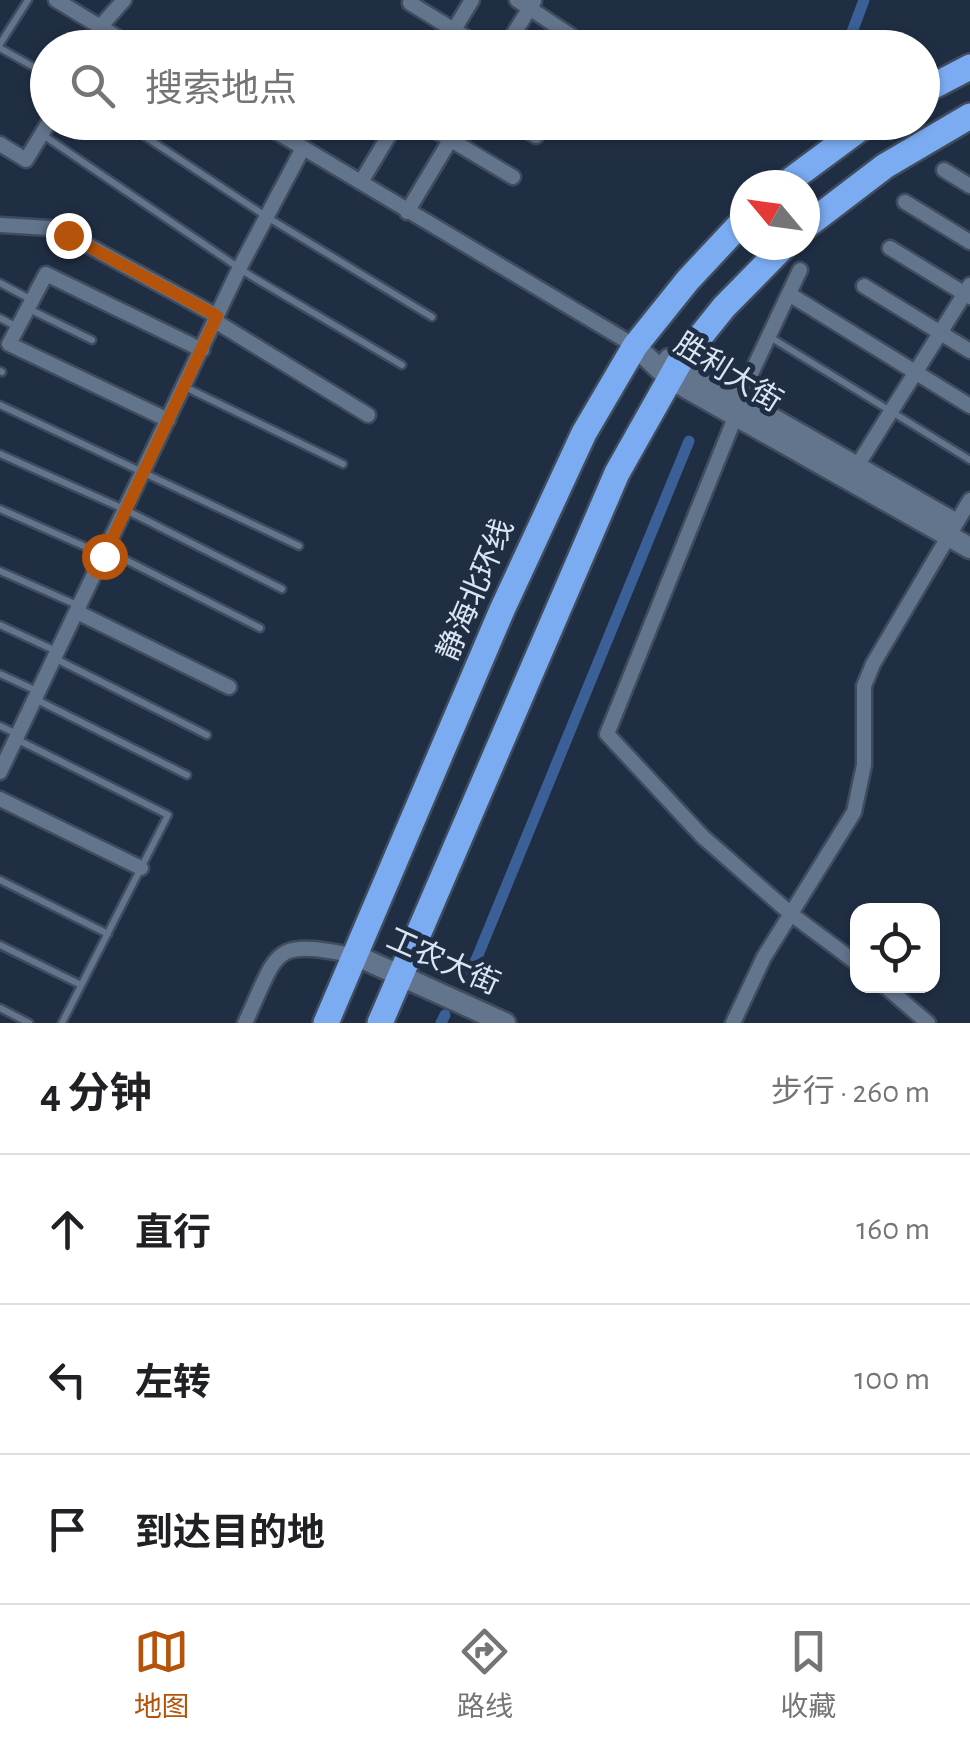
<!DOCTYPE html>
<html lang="zh">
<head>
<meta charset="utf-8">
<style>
	:root { --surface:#fff; --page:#f6f6f6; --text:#202124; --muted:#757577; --line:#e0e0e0; --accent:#b45309 }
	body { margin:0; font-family:"Alegreya Sans","Noto Sans SC",sans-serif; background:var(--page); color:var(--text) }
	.controls { position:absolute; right:30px; bottom:30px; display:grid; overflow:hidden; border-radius:20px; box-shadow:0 2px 8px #0004 }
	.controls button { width:90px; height:90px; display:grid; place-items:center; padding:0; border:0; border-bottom:2px solid var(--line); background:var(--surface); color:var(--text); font:50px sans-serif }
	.compass { position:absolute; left:730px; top:170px; width:90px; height:90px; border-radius:50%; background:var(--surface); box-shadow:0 2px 8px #0004; rotate:299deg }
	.stop { position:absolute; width:30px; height:30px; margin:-22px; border:8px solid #b45309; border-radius:50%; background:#fff }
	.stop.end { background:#b45309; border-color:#fff; box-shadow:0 2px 10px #0008 }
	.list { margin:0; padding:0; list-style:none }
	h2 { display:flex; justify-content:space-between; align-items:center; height:130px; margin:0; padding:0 40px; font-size:42px }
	h2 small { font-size:32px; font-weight:400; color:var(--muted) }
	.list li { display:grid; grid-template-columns:65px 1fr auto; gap:30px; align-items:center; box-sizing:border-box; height:150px; padding:0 40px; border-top:2px solid var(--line) }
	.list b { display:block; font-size:38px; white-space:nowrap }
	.list em { font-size:32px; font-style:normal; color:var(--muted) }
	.icon { flex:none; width:55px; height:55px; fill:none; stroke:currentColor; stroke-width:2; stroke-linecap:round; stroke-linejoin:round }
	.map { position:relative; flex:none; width:970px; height:1023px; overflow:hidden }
	.search { position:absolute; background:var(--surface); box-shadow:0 2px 8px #0004; left:30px; right:30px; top:30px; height:110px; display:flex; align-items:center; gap:25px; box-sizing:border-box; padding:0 35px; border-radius:55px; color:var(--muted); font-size:38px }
	.sheet { height:580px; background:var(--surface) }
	nav { display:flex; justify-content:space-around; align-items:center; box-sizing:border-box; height:140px; border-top:2px solid var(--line); background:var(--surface); font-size:28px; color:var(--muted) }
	nav a { display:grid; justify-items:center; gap:5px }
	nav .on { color:var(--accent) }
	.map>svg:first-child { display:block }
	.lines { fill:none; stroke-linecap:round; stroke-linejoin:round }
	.canal { stroke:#3a6097; stroke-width:11 }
	.lane-casing { stroke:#3f4c5d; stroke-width:11 }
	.street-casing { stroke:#3f4c5d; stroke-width:19 }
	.secondary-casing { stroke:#3f4c5d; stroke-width:25 }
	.highway-casing { stroke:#3f4c5d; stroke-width:30 }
	.lane { stroke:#63748d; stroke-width:6 }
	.street { stroke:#63748d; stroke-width:14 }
	.secondary { stroke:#63748d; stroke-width:20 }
	.highway { stroke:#7bacf2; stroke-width:25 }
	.route { stroke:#b45309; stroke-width:12 }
	.labels { text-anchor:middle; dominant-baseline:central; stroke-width:10; stroke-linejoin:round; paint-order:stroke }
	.street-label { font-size:30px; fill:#dae4f2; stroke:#202e44 }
</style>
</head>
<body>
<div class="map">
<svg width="970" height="1023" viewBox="0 0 970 1023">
	<rect width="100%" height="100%" fill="#202e44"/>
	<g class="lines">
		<path class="canal" d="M 846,48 L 864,0
			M 465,980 L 476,960 L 689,441
			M 441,1023 L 445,1015"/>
		<defs>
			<path id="lane" d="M 0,44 L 28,0
				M 0,48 L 48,75
				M 88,48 L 100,27
				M 123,122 L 267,217 L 432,317
				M 43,135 L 251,276 L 402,365
				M 0,283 L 30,299
				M 29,309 L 92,340
				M 0,318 L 17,327
				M 770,337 L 970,460
				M 0,371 L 2,372
				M 185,387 L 343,464
				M 0,405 L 299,546
				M 0,454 L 126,510 L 282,589
				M 0,509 L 104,555
				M 108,551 L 260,628
				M 0,571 L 77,605
				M 0,625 L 58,652
				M 56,659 L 207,735
				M 0,674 L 39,692
				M 37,700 L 187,775
				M 0,726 L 17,734
				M 18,740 L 168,815 L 62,1023
				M 0,880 L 108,934
				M 0,945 L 81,985
				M 0,1008 L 29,1023"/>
			<path id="street" d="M 56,0 L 135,48
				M 517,0 L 570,35
				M 410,3 L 483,48
				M 100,27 L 124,0
				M 386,45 L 390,48
				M 443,48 L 472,0
				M 505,48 L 534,1
				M 260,122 L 635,346
				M 421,122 L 513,177
				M 513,122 L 536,136
				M 0,144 L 26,160 L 49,122
				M 944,170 L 970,186
				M 361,182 L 397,122
				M 905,202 L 970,242
				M 407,212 L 461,122
				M 1,225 L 49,228 L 69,235 L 217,316
				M 890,248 L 970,297
				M 864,286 L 970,351
				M 789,294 L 970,406
				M 215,321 L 368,415
				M 740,397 L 800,270
				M 736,415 L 607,734 L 703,837 L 791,914 L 858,964
				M 168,420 L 9,344 L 46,274 L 202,350
				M 852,474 L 970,285
				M 77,612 L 229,687
				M 0,772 L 240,267 L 303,148
				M 0,799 L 141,868
				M 885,986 L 928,1023
				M 245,1023 C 280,948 270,939 357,956
				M 733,1023 L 764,957 L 854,812 L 864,765 L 864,686 L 873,664 L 970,500"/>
			<path id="secondary" d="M 635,346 L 669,378 L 970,548
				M 669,359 L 951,521
				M 357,956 L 505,1023"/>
			<path id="highway" d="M 922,92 L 970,67
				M 784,185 L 869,122
				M 805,227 L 885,166 L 970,116
				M 326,1023 L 502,610 L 584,433 L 635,346 L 688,280 L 745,219
				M 380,1023 L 617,473 L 679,363 L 724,307 L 785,245"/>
		</defs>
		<use href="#lane" class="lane-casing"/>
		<use href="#street" class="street-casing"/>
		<use href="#secondary" class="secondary-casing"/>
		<use href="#highway" class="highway-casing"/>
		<use href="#lane" class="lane"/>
		<use href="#street" class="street"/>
		<use href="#secondary" class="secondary"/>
		<use href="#highway" class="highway"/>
	</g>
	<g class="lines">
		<path class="route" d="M 68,235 L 217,316 L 104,556"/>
	</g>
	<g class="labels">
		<g class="street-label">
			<text transform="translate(728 373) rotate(32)">胜利大街</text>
			<text transform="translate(476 590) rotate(-67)">静海北环线</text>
			<text transform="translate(443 962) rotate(24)">工农大街</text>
		</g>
	</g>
</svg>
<div class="controls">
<button><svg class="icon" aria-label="locate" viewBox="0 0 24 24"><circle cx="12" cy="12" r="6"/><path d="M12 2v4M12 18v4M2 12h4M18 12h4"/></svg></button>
</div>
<svg class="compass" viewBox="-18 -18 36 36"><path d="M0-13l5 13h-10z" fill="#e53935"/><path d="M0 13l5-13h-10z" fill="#757577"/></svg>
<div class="stop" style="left:104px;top:556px"></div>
<div class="stop end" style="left:68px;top:235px"></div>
<div class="search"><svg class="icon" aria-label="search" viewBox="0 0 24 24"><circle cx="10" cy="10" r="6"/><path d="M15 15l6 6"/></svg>搜索地点</div>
</div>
<section class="sheet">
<h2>4 分钟<small>步行 · 260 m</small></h2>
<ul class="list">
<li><svg class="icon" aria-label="ahead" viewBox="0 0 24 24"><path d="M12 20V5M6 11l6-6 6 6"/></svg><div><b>直行</b></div><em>160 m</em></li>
<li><svg class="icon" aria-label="left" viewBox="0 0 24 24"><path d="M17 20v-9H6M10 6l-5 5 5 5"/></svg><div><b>左转</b></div><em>100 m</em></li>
<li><svg class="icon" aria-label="arrive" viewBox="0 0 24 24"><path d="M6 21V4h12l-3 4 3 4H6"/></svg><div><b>到达目的地</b></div></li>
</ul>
</section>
<nav>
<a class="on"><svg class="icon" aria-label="map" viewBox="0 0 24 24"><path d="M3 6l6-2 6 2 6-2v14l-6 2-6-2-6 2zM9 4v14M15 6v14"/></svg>地图</a>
<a><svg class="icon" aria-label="directions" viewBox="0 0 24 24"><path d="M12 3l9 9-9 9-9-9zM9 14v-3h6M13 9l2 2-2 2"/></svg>路线</a>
<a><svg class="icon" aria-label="saved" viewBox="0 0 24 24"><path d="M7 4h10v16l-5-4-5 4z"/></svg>收藏</a>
</nav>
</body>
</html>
